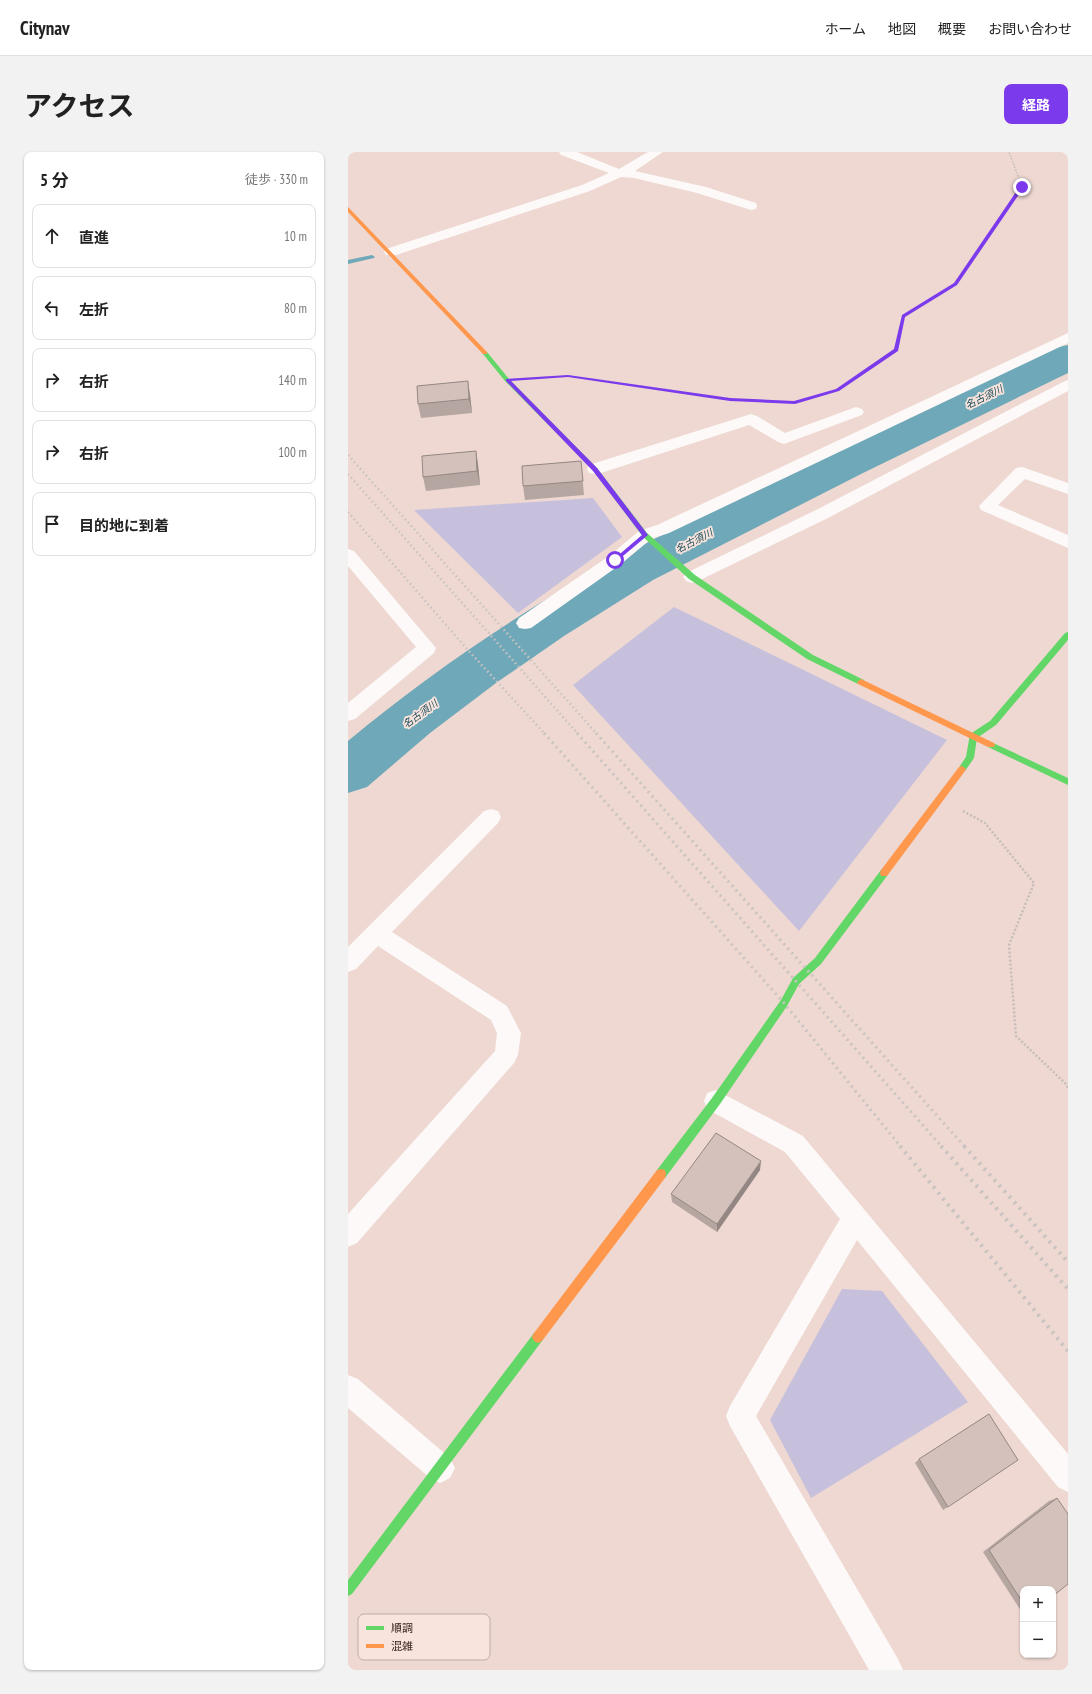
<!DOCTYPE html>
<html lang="ja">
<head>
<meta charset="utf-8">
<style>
	:root { --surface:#fff; --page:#f2f2f2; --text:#222; --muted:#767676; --line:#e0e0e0; --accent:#7c3aed }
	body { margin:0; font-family:"PT Sans Narrow","Noto Sans JP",sans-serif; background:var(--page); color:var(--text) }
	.controls { position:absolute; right:12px; bottom:12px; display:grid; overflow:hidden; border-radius:8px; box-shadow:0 1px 3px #0004 }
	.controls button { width:36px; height:36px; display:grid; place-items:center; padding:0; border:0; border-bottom:1px solid var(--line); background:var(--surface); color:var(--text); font:20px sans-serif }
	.stop { position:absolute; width:12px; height:12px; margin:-9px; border:3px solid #7c3aed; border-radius:50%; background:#fff }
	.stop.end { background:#7c3aed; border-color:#fff; box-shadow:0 1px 4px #0008 }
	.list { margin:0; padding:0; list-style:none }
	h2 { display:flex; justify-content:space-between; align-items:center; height:52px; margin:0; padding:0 16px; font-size:17px }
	h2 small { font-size:13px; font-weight:400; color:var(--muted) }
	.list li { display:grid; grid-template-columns:26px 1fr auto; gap:12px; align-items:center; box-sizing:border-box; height:64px; margin:0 8px 8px; padding:0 8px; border:1px solid var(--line); border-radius:8px }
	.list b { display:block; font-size:15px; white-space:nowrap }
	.list em { font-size:13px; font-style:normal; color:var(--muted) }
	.icon { flex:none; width:22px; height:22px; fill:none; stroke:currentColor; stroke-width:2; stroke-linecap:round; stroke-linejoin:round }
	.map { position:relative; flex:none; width:720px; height:1518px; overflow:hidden; border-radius:8px }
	header { display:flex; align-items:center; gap:24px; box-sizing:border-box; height:56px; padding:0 20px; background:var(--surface); border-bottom:1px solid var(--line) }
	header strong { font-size:19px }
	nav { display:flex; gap:22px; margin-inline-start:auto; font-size:14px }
	.intro { display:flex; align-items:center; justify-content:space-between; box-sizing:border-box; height:96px; padding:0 24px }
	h1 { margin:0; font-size:28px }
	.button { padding:10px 18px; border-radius:8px; background:var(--accent); color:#fff; font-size:14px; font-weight:700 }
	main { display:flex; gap:24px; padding:0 24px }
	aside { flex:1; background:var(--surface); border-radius:8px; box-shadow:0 1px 3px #0004 }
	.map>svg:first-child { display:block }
	.green { fill:#c6c0dd }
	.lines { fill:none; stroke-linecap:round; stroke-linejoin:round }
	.stream { fill:#6fa8b8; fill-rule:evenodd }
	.river { fill:#6fa8b8; fill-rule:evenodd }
	.path-far1 { stroke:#c6bdba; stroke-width:1.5; stroke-dasharray:1.5 1.5; stroke-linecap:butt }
	.path { stroke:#c6bdba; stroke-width:2.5; stroke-dasharray:2 2; stroke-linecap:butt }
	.street { fill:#fcf9f8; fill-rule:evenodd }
	.fast { fill:#63d668; fill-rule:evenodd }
	.slow { fill:#ff974d; fill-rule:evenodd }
	.rail-far2 { stroke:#c9c3c1; stroke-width:2.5; stroke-dasharray:1.5 3; stroke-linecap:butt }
	.rail-far1 { stroke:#c9c3c1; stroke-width:3; stroke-dasharray:2 4; stroke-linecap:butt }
	.rail { stroke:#c9c3c1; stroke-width:4; stroke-dasharray:2.5 5; stroke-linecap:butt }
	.wall { fill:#b6a6a1 }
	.shaded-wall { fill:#948783 }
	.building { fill:#d4c1bb; stroke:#948783 }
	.route { fill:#7c3aed }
	.labels { text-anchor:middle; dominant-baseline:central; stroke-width:3.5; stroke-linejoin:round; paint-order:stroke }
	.far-water-label { font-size:10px; font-style:italic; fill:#184b5a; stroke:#f9e4dd }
	.key { fill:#f9e4dd; stroke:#bfaba4; stroke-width:1 }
	.key-label { font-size:11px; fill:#38251e }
</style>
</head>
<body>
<header>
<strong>Citynav</strong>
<nav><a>ホーム</a><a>地図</a><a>概要</a><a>お問い合わせ</a></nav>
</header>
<div class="intro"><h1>アクセス</h1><a class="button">経路</a></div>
<main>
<aside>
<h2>5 分<small>徒歩 · 330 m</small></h2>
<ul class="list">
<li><svg class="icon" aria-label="ahead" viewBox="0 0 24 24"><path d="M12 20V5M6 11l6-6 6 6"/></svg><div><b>直進</b></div><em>10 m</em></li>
<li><svg class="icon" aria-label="left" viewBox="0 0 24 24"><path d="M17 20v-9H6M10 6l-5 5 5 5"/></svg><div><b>左折</b></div><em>80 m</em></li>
<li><svg class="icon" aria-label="right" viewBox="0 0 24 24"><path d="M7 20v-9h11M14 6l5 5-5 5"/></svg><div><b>右折</b></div><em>140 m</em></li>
<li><svg class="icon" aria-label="right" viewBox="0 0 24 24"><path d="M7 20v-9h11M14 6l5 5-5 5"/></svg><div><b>右折</b></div><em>100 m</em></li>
<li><svg class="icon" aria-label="arrive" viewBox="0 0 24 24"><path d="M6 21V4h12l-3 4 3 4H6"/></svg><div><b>目的地に到着</b></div></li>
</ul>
</aside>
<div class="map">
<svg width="720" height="1518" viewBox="0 0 720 1518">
	<rect width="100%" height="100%" fill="#eed8d1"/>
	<path class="green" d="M 245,346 L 274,385 L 170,461 L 66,358 Z
		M 326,455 L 599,588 L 451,779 L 225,533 Z
		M 494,1137 L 534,1139 L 620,1250 L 463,1346 L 422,1268 Z"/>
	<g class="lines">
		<path class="stream" d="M 24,103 L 27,105 L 26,106 L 0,112 L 0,108 Z"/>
		<path class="river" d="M 720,193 L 720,221 L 515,321 L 305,428 L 216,484 L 148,531 L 82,581 L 19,635 L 0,641 L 0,589 C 92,512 203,439 310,385 L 706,196 Z"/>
		<path class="path-far1" d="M 191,226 L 220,224 L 385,247
			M 422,249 L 447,250 L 490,238 L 549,198 L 555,164 L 608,132 L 674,35 L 661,0"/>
		<path class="path" d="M 615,659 L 637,671 L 686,731 L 661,793 L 668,884 L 718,932 L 720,936"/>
		<path class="street" d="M 211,0 L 229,0 L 271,17 L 300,0 L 315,0 L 287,19 L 358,35 L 408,51 L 409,54 L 408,57 L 403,58 L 349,41 L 286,26 L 273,25 L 242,39 L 48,103 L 38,103 L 36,100 L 38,97 L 234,33 L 261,21 L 213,3 Z
			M 720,181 L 720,191 L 321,381 L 303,387 L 273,412 L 183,476 L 177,477 L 171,476 L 168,471 L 171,466 L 261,404 L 291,379 L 309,373 Z
			M 720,228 L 720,239 L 480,366 L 350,429 L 344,431 L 338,429 L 335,425 L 338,421 L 468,358 L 715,230 Z
			M 508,255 L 514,257 L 516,260 L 514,263 L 436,292 L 430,290 L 401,273 L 253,321 L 247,322 L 241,321 L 239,317 L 241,313 L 403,262 L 409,264 L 437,281 Z
			M 674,315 L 720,331 L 720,342 L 677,327 L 650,353 L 720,383 L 720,396 L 633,358 L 631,354 L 668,316 Z
			M 0,397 L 6,399 L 88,496 L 86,501 L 7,567 L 0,569 L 0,551 L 68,495 L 0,414 Z
			M 143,657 L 150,659 L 153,665 L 150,671 L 44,780 L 159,854 L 173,881 L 170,903 L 166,911 L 9,1091 L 0,1095 L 0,1062 L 147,899 L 149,881 L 143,868 L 30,794 L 8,817 L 0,820 L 0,795 L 136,659 Z
			M 368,938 L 455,984 L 720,1302 L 720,1340 L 710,1335 L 509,1088 L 408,1264 L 550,1507 L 555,1518 L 521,1518 L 382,1274 L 378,1264 L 382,1254 L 492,1067 L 437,1000 L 359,957 L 356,949 L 359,941 Z
			M 0,1223 L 10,1227 L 102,1306 L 107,1316 L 102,1326 L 92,1331 L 82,1326 L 0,1256 Z"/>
		<path class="fast" d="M 135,200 L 139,200 L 161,227 L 249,316 L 299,381 L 347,423 L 465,503 L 516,528 L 517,530 L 516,532 L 510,532 L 459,507 L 341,427 L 295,385 L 245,318 L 157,229 L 135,202 Z
			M 720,480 L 720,488 L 648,573 L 629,586 L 626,606 L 617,619 L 611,619 L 610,617 L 618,605 L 622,582 L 642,569 L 717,481 Z
			M 643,590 L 720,626 L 720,633 L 640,595 L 639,593 L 640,591 Z
			M 536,717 L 539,718 L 540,721 L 539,724 L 473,812 L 451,832 L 439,854 L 372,952 L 317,1026 L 313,1027 L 309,1026 L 308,1022 L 309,1018 L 364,946 L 433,848 L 445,826 L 467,806 L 533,718 Z
			M 190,1179 L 194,1181 L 196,1185 L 194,1189 L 4,1442 L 0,1444 L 0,1428 L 186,1181 Z"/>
		<path class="slow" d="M 0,55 L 139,200 L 139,202 L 135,202 L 0,60 Z
			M 513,527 L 646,591 L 647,593 L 646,595 L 640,595 L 510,532 L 509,530 Z
			M 614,614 L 618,617 L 617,619 L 539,724 L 533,724 L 532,721 L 533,718 L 611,615 Z
			M 313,1017 L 317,1018 L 318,1022 L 317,1026 L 194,1189 L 190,1191 L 186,1189 L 184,1185 L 186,1181 L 309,1018 Z"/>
		<path class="rail-far2" d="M 0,303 L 249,582
			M 0,322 L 230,582
			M 0,360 L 119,497 L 197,582"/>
		<path class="rail-far1" d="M 196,581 L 436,851 L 553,995
			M 229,581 L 594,995
			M 248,581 L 617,995"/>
		<path class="rail" d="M 552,994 L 720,1199
			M 593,994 L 720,1137
			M 616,994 L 720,1110"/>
	</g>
	<path class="wall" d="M 122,243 L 124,261 L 73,266 L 70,252 Z
		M 128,299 L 130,313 L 132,333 L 78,339 L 75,325 Z
		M 233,309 L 236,343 L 177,348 L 175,334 Z
		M 412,1018 L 369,1080 L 324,1050 L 323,1042 Z
		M 571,1307 L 600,1355 L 595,1358 L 567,1311 Z
		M 709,1346 L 675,1437 L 675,1462 L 635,1400 L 701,1349 Z"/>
	<path class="shaded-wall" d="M 120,229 L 122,243 L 124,261 L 121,247 Z
		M 128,299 L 130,313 L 132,333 L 129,319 Z
		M 413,1009 L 412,1018 L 369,1080 L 369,1072 Z"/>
	<path class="building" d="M 120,229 L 121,247 L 70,252 L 69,234 Z
		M 128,299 L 129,319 L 75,325 L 74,304 Z
		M 233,309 L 235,329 L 175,334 L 174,314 Z
		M 368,981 L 413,1009 L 369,1072 L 323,1042 Z
		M 641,1262 L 670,1308 L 600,1355 L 571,1307 Z
		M 709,1346 L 720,1362 L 720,1432 L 705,1444 L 705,1437 L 675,1437 L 675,1451 L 641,1398 Z"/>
	<path class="route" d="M 672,34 L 676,35 L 609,133 L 557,165 L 550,199 L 491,239 L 447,252 L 382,249 L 220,225 L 163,229 L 249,316 L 300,383 L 269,409 L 266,409 L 266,407 L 294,383 L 245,319 L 158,229 L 158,227 L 220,223 L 382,246 L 446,249 L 488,237 L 546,197 L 554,163 L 606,131 Z"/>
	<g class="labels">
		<g class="far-water-label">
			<text transform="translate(636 245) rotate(-26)">名古須川</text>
			<text transform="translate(346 389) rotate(-27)">名古須川</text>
			<text transform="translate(72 562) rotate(-36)">名古須川</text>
		</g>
	</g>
	<rect x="10" y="1462" width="132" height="46" rx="6" class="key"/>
	<rect x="18" y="1474" width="18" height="4" fill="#63d668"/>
	<rect x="18" y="1492" width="18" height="4" fill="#ff974d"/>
	<g class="key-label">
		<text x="43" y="1480">順調</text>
		<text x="43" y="1498">混雑</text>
	</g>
</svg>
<div class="controls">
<button>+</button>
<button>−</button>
</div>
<div class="stop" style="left:267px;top:408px"></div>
<div class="stop end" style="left:674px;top:35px"></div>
</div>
</main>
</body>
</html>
